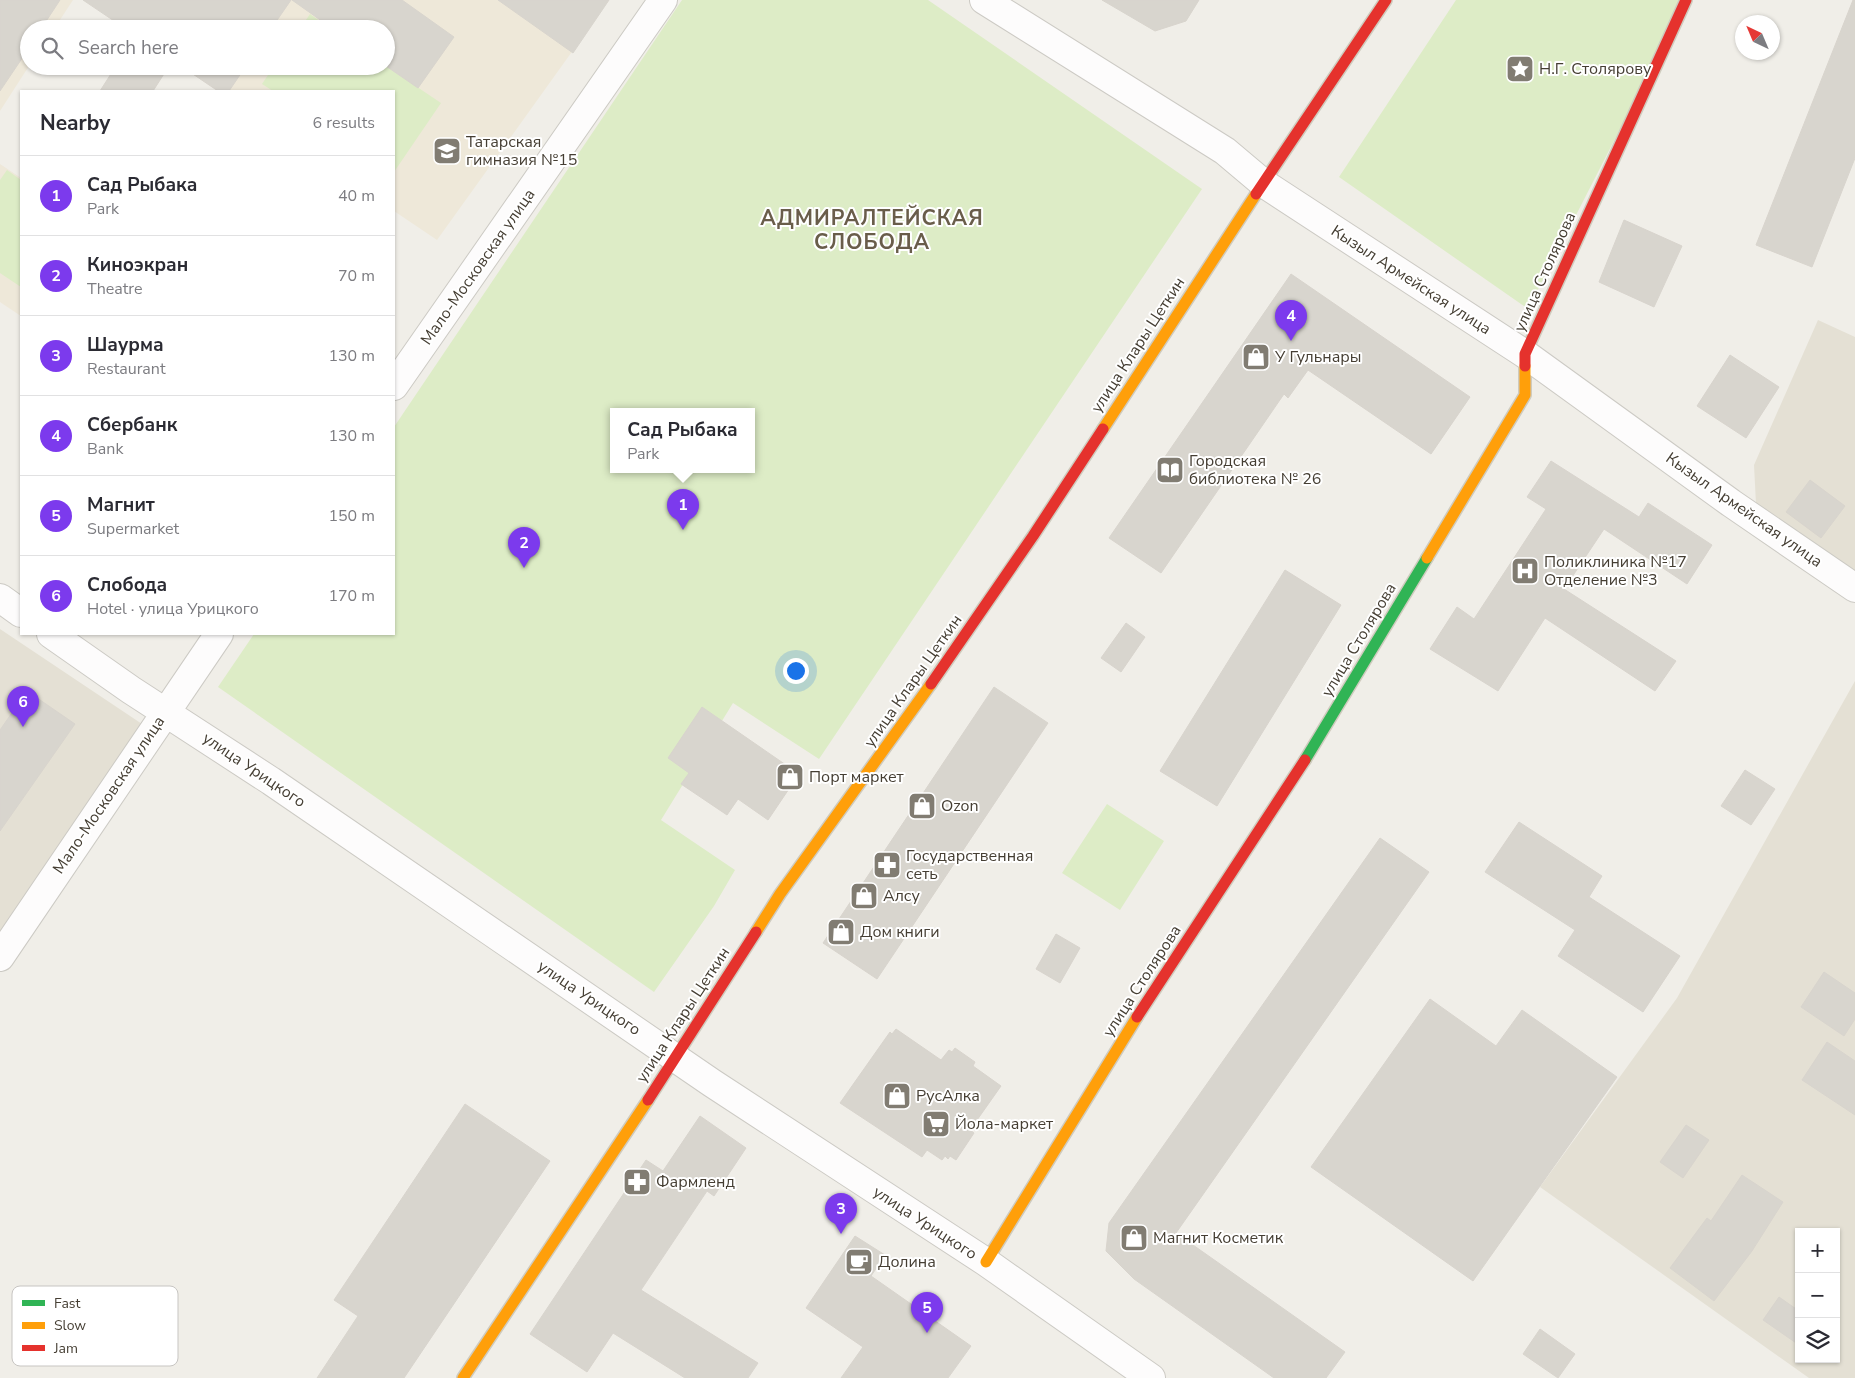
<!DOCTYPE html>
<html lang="en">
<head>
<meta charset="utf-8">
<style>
	:root { --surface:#fff; --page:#f7f7f7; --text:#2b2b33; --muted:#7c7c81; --line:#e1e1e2; --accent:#7c3aed }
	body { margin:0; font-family:"Nunito Sans",sans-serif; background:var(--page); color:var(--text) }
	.controls { position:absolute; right:15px; bottom:15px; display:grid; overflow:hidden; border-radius:0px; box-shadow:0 1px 4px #0004 }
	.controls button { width:45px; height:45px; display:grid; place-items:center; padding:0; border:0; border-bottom:1px solid var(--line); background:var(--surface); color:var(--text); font:25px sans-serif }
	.compass { position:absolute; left:1735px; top:15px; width:45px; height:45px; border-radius:50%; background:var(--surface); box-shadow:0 1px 4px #0004; rotate:316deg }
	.you { position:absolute; left:795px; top:670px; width:18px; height:18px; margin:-12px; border:4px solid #fff; border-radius:50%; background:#1a73e8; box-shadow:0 0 0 8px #1a73e833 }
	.badge { display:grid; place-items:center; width:32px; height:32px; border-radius:50%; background:var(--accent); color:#fff; font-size:16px; font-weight:700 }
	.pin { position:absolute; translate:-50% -41px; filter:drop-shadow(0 1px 2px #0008) }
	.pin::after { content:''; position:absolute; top:26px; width:18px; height:15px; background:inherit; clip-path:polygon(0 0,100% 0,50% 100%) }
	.popup { position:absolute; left:610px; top:408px; width:145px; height:65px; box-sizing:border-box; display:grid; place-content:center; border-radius:0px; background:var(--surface); filter:drop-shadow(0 1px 4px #0005); font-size:16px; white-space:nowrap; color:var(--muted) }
	.popup b { font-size:19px; color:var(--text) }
	.popup::after { content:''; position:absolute; left:50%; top:100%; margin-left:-10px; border:10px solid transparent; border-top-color:var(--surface) }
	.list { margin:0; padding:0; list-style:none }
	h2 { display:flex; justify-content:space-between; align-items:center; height:65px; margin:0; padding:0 20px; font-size:21px }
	h2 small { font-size:16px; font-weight:400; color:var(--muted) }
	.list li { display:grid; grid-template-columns:32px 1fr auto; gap:15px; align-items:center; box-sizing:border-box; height:80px; padding:0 20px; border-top:1px solid var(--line) }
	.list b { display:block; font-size:19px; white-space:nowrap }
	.list p { margin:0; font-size:16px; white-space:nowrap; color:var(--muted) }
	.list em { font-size:16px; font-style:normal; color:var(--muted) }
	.icon { flex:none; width:28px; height:28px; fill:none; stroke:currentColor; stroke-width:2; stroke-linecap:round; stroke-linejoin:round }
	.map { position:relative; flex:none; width:1855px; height:1378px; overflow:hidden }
	.search { position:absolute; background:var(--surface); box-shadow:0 1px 4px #0004; left:20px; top:20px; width:375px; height:55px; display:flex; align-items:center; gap:12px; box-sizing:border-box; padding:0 18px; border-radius:28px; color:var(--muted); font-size:19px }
	.panel { position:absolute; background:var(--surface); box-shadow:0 1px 4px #0004; left:20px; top:90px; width:375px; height:545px; border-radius:0px }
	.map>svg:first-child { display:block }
	.residential { fill:#e4e0d4; fill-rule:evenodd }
	.education { fill:#eee8d9 }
	.green { fill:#ddecc6; fill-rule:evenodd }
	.building { fill:#d8d5ce; stroke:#d8d4cd }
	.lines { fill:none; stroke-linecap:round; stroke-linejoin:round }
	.street-casing { stroke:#cccac4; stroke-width:30 }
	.fast-casing { stroke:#cfcbbe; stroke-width:14 }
	.slow-casing { stroke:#cfcbbe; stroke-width:14 }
	.jam-casing { stroke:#cfcbbe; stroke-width:14 }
	.street { stroke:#fdfcfc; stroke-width:28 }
	.fast { stroke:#30b455; stroke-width:11 }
	.slow { stroke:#ff9f0a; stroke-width:11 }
	.jam { stroke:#e5322d; stroke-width:11 }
	.labels { text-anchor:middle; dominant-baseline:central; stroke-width:4; stroke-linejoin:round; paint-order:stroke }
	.poi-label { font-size:16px; fill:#453e33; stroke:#fff; text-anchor:start }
	.street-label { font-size:16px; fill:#453e33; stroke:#fff }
	.district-label { font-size:21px; font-weight:bold; letter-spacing:1px; fill:#695d4a; stroke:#fff }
	.key { fill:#fff; stroke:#c7c5c2; stroke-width:1 }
	.key-label { font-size:14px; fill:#453e33 }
</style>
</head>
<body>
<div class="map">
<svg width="1855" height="1378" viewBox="0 0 1855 1378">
	<rect width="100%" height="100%" fill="#f0eee8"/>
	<path class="residential" d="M 1818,320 L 1855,337 L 1855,574 L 1756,504 L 1754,465 Z
		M 0,629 L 148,728 L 0,943 Z
		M 1855,681 L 1855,1378 L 1809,1378 L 1540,1187 L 1677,998 ZM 1799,1232 L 1836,1232 L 1836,1359 L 1799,1359 Z"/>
	<path class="education" d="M 0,0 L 73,0 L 54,29 L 29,29 L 29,66 L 0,111 Z
		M 84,0 L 609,0 L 437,240 L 394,211 L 394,91 L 218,91 L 181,66 L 386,66 L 386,29 L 126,29 Z
		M 0,164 L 21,178 L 21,316 L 0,302 Z"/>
	<path class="green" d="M 682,0 L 928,0 L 1202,189 L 819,759 L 733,703 L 661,820 L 735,870 L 714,906 L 654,992 L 218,687 L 254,634 L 394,634 L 394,427 ZM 614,411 L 752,411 L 752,469 L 614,469 Z
		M 1456,0 L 1686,0 L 1528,309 L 1339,177 Z
		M 310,14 L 331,29 L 300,29 Z
		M 274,66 L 386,66 L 441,103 L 394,172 L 394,91 L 273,91 L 262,84 Z
		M 7,170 L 21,180 L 21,287 L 0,273 L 0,180 Z
		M 1107,804 L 1164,841 L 1120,910 L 1062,873 Z"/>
	<path class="building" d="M 0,0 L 60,0 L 41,29 L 29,29 L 29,48 L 0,91 Z
		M 83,0 L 291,0 L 271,29 L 126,29 Z
		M 292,0 L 402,0 L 454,37 L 418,88 L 386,66 L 386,29 L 333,29 Z
		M 498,0 L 609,0 L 573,53 Z
		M 1102,0 L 1199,0 L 1186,21 L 1155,31 Z
		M 1853,0 L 1855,0 L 1855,158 L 1812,267 L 1756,245 Z
		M 116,66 L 169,66 L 153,91 L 100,91 Z
		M 181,66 L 246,66 L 229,91 L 218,91 Z
		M 1624,220 L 1682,246 L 1654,307 L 1599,282 Z
		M 1291,274 L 1470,397 L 1431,454 L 1308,370 L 1288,398 L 1284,394 L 1161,573 L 1109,538 Z
		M 1730,355 L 1779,387 L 1746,438 L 1697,406 Z
		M 1551,461 L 1639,517 L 1648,503 L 1712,545 L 1687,584 L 1604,529 L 1564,589 L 1676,661 L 1655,691 L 1545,618 L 1498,691 L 1430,649 L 1457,607 L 1474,619 L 1546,509 L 1527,497 Z
		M 1810,480 L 1845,506 L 1821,538 L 1786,512 Z
		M 1285,570 L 1341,605 L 1217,806 L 1160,771 Z
		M 1126,623 L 1145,637 L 1121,672 L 1101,658 Z
		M 994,687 L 1048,723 L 877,979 L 823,943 Z
		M 27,691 L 75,724 L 0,831 L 0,730 Z
		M 702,707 L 799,774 L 768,820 L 738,799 L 727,815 L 681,784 L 689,773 L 668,758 Z
		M 1745,770 L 1775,789 L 1751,825 L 1721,806 Z
		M 1519,822 L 1602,876 L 1589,897 L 1680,956 L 1643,1012 L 1558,956 L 1575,930 L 1485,872 Z
		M 1380,838 L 1429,872 L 1176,1233 L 1345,1352 L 1326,1378 L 1274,1378 L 1134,1279 L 1106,1251 L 1109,1223 Z
		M 1056,934 L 1080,948 L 1060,983 L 1036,969 Z
		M 1824,972 L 1855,993 L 1855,1019 L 1844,1036 L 1801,1007 Z
		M 1430,999 L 1496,1046 L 1522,1010 L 1617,1077 L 1473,1281 L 1311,1167 Z
		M 896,1029 L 941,1060 L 949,1050 L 952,1052 L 955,1048 L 975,1062 L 973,1066 L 1001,1086 L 970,1130 L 974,1133 L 956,1160 L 950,1156 L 948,1159 L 945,1156 L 942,1160 L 927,1150 L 922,1157 L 840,1103 L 890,1032 L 892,1034 Z
		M 1827,1042 L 1855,1061 L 1855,1115 L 1802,1080 Z
		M 465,1104 L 550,1161 L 404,1378 L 317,1378 L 358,1316 L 334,1300 Z
		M 700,1116 L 746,1148 L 714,1196 L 707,1191 L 641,1290 L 758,1363 L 748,1378 L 685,1378 L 613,1333 L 587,1372 L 530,1334 L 646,1160 L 663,1171 Z
		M 1686,1125 L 1709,1140 L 1683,1178 L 1660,1162 Z
		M 1742,1175 L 1783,1202 L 1752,1251 L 1714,1301 L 1670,1268 L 1707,1218 L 1711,1221 Z
		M 855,1236 L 885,1255 L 871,1276 L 971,1346 L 948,1378 L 841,1378 L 863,1347 L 806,1308 Z
		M 1779,1297 L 1799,1311 L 1799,1345 L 1763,1320 Z
		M 1540,1329 L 1575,1354 L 1558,1378 L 1523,1354 Z"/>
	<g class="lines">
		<defs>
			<path id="street" d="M 984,0 L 1225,151 L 1263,183 L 1525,354 L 1731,503 L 1855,588
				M 394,386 L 663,0
				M 0,598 L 21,613
				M 51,634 L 131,690 L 271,781 L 712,1083 L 986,1262 L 1151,1378
				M 0,957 L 219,634"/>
			<path id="fast" d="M 1305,760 L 1427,558"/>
			<path id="slow" d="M 1103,429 L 1256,194
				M 1427,558 L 1525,395 L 1525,366
				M 756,932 L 780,894 L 931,684
				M 986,1262 L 1137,1017
				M 463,1378 L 648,1100"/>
			<path id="jam" d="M 1256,194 L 1386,0
				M 1525,366 L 1525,354 L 1686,0
				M 931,684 L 1033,536 L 1103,429
				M 1137,1017 L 1305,760
				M 648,1100 L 756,932"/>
		</defs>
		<use href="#street" class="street-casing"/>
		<use href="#fast" class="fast-casing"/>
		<use href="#slow" class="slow-casing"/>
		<use href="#jam" class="jam-casing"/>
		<use href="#street" class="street"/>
		<use href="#fast" class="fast"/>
		<use href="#slow" class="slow"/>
		<use href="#jam" class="jam"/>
	</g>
	<defs>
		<symbol id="sight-square" viewBox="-11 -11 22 22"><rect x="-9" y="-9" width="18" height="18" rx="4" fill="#817c72" stroke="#fff"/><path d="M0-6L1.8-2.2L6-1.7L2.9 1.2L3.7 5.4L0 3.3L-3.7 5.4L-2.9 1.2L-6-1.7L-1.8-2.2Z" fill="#fff"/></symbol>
		<symbol id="school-square" viewBox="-11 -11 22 22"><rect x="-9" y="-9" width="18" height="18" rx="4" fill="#817c72" stroke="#fff"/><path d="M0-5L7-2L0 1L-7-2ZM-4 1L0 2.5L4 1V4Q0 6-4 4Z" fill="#fff"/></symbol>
		<symbol id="shop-square" viewBox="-11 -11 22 22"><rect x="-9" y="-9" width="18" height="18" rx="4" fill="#817c72" stroke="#fff"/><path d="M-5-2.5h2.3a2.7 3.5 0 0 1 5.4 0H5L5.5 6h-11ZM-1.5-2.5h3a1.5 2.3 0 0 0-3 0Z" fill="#fff"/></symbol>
		<symbol id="library-square" viewBox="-11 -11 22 22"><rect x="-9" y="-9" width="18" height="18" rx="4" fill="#817c72" stroke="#fff"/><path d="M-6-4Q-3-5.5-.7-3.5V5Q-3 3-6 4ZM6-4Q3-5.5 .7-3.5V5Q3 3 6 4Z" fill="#fff"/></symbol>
		<symbol id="hospital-square" viewBox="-11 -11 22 22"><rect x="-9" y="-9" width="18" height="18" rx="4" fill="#817c72" stroke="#fff"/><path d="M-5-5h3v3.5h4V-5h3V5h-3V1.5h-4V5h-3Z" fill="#fff"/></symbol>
		<symbol id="pharmacy-square" viewBox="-11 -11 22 22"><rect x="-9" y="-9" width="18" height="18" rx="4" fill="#817c72" stroke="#fff"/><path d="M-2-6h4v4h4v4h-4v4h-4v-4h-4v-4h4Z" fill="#fff"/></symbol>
		<symbol id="supermarket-square" viewBox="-11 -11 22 22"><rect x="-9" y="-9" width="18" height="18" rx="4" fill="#817c72" stroke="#fff"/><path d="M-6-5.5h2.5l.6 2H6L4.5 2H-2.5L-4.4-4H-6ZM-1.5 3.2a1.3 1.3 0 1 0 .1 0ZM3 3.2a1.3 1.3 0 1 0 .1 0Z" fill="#fff"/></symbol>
		<symbol id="cafe-square" viewBox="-11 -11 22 22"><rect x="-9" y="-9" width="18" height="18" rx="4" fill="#817c72" stroke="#fff"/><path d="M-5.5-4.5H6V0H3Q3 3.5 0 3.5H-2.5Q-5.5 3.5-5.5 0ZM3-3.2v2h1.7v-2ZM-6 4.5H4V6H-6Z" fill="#fff"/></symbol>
	</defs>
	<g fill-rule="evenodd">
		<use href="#sight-square" x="1504" y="53" width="32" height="32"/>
		<use href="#school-square" x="431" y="135" width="32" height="32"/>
		<use href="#shop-square" x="1240" y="341" width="32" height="32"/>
		<use href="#library-square" x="1154" y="454" width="32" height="32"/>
		<use href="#hospital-square" x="1509" y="555" width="32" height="32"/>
		<use href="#shop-square" x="774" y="761" width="32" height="32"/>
		<use href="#shop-square" x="906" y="790" width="32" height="32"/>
		<use href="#pharmacy-square" x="871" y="849" width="32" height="32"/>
		<use href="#shop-square" x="848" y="880" width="32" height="32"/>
		<use href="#shop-square" x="825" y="916" width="32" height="32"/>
		<use href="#shop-square" x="881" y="1080" width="32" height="32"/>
		<use href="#supermarket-square" x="920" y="1108" width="32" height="32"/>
		<use href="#pharmacy-square" x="621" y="1166" width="32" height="32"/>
		<use href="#shop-square" x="1118" y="1222" width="32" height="32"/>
		<use href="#cafe-square" x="843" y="1246" width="32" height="32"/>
	</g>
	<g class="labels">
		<g class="poi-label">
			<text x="1539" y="69">Н.Г. Столярову</text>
			<text x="466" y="142">Татарская<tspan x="466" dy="18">гимназия №15</tspan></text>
			<text x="1275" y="357">У Гульнары</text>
			<text x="1189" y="461">Городская<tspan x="1189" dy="18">библиотека № 26</tspan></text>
			<text x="1544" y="562">Поликлиника №17<tspan x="1544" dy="18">Отделение №3</tspan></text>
			<text x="809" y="777">Порт маркет</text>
			<text x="941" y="806">Ozon</text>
			<text x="906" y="856">Государственная<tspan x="906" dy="18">сеть</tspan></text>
			<text x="883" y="896">Алсу</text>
			<text x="860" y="932">Дом книги</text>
			<text x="916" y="1096">РусАлка</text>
			<text x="955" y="1124">Йола-маркет</text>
			<text x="656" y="1182">Фармленд</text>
			<text x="1153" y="1238">Магнит Косметик</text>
			<text x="878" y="1262">Долина</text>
		</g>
		<g class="street-label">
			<text transform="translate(478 267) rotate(-55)">Мало-Московская улица</text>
			<text transform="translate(1545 272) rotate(-66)">улица Столярова</text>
			<text transform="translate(1411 280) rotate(33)">Кызыл Армейская улица</text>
			<text transform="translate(1138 345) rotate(-57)">улица Клары Цеткин</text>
			<text transform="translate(1744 510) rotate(35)">Кызыл Армейская улица</text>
			<text transform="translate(1359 640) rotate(-59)">улица Столярова</text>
			<text transform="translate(913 681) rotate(-55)">улица Клары Цеткин</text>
			<text transform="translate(254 770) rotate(34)">улица Урицкого</text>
			<text transform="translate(109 795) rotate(-56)">Мало-Московская улица</text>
			<text transform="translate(1142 981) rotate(-57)">улица Столярова</text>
			<text transform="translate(589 998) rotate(34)">улица Урицкого</text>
			<text transform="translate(683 1015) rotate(-57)">улица Клары Цеткин</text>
			<text transform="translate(925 1223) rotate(33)">улица Урицкого</text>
		</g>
		<g class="district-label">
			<text x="872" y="218">АДМИРАЛТЕЙСКАЯ<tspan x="872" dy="24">СЛОБОДА</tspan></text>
		</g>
	</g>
	<rect x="12" y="1286" width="166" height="80" rx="8" class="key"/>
	<rect x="22" y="1300" width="23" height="6" fill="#30b455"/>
	<rect x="22" y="1322" width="23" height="7" fill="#ff9f0a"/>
	<rect x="22" y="1345" width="23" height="6" fill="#e5322d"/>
	<g class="key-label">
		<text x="54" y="1308">Fast</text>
		<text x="54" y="1330">Slow</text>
		<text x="54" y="1353">Jam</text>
	</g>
</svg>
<div class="controls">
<button>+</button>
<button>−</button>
<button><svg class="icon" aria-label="layers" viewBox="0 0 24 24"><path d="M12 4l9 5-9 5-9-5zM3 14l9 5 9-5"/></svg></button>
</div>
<svg class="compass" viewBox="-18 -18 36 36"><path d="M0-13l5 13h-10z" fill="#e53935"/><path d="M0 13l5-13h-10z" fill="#7c7c81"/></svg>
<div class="you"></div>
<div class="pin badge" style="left:683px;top:530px">1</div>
<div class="popup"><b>Сад Рыбака</b>Park</div>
<div class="pin badge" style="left:524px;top:568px">2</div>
<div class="pin badge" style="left:841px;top:1234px">3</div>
<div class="pin badge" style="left:1291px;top:341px">4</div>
<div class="pin badge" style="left:927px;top:1333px">5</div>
<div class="pin badge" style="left:23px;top:727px">6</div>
<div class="search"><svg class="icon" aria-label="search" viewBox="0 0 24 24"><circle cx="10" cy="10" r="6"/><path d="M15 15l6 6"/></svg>Search here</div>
<section class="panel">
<h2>Nearby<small>6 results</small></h2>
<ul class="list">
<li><span class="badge">1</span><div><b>Сад Рыбака</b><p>Park</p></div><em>40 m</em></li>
<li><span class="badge">2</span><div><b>Киноэкран</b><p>Theatre</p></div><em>70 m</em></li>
<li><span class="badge">3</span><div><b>Шаурма</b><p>Restaurant</p></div><em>130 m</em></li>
<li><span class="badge">4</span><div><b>Сбербанк</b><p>Bank</p></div><em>130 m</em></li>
<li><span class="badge">5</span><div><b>Магнит</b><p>Supermarket</p></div><em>150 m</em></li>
<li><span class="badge">6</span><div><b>Слобода</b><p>Hotel · улица Урицкого</p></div><em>170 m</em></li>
</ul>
</section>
</div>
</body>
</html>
